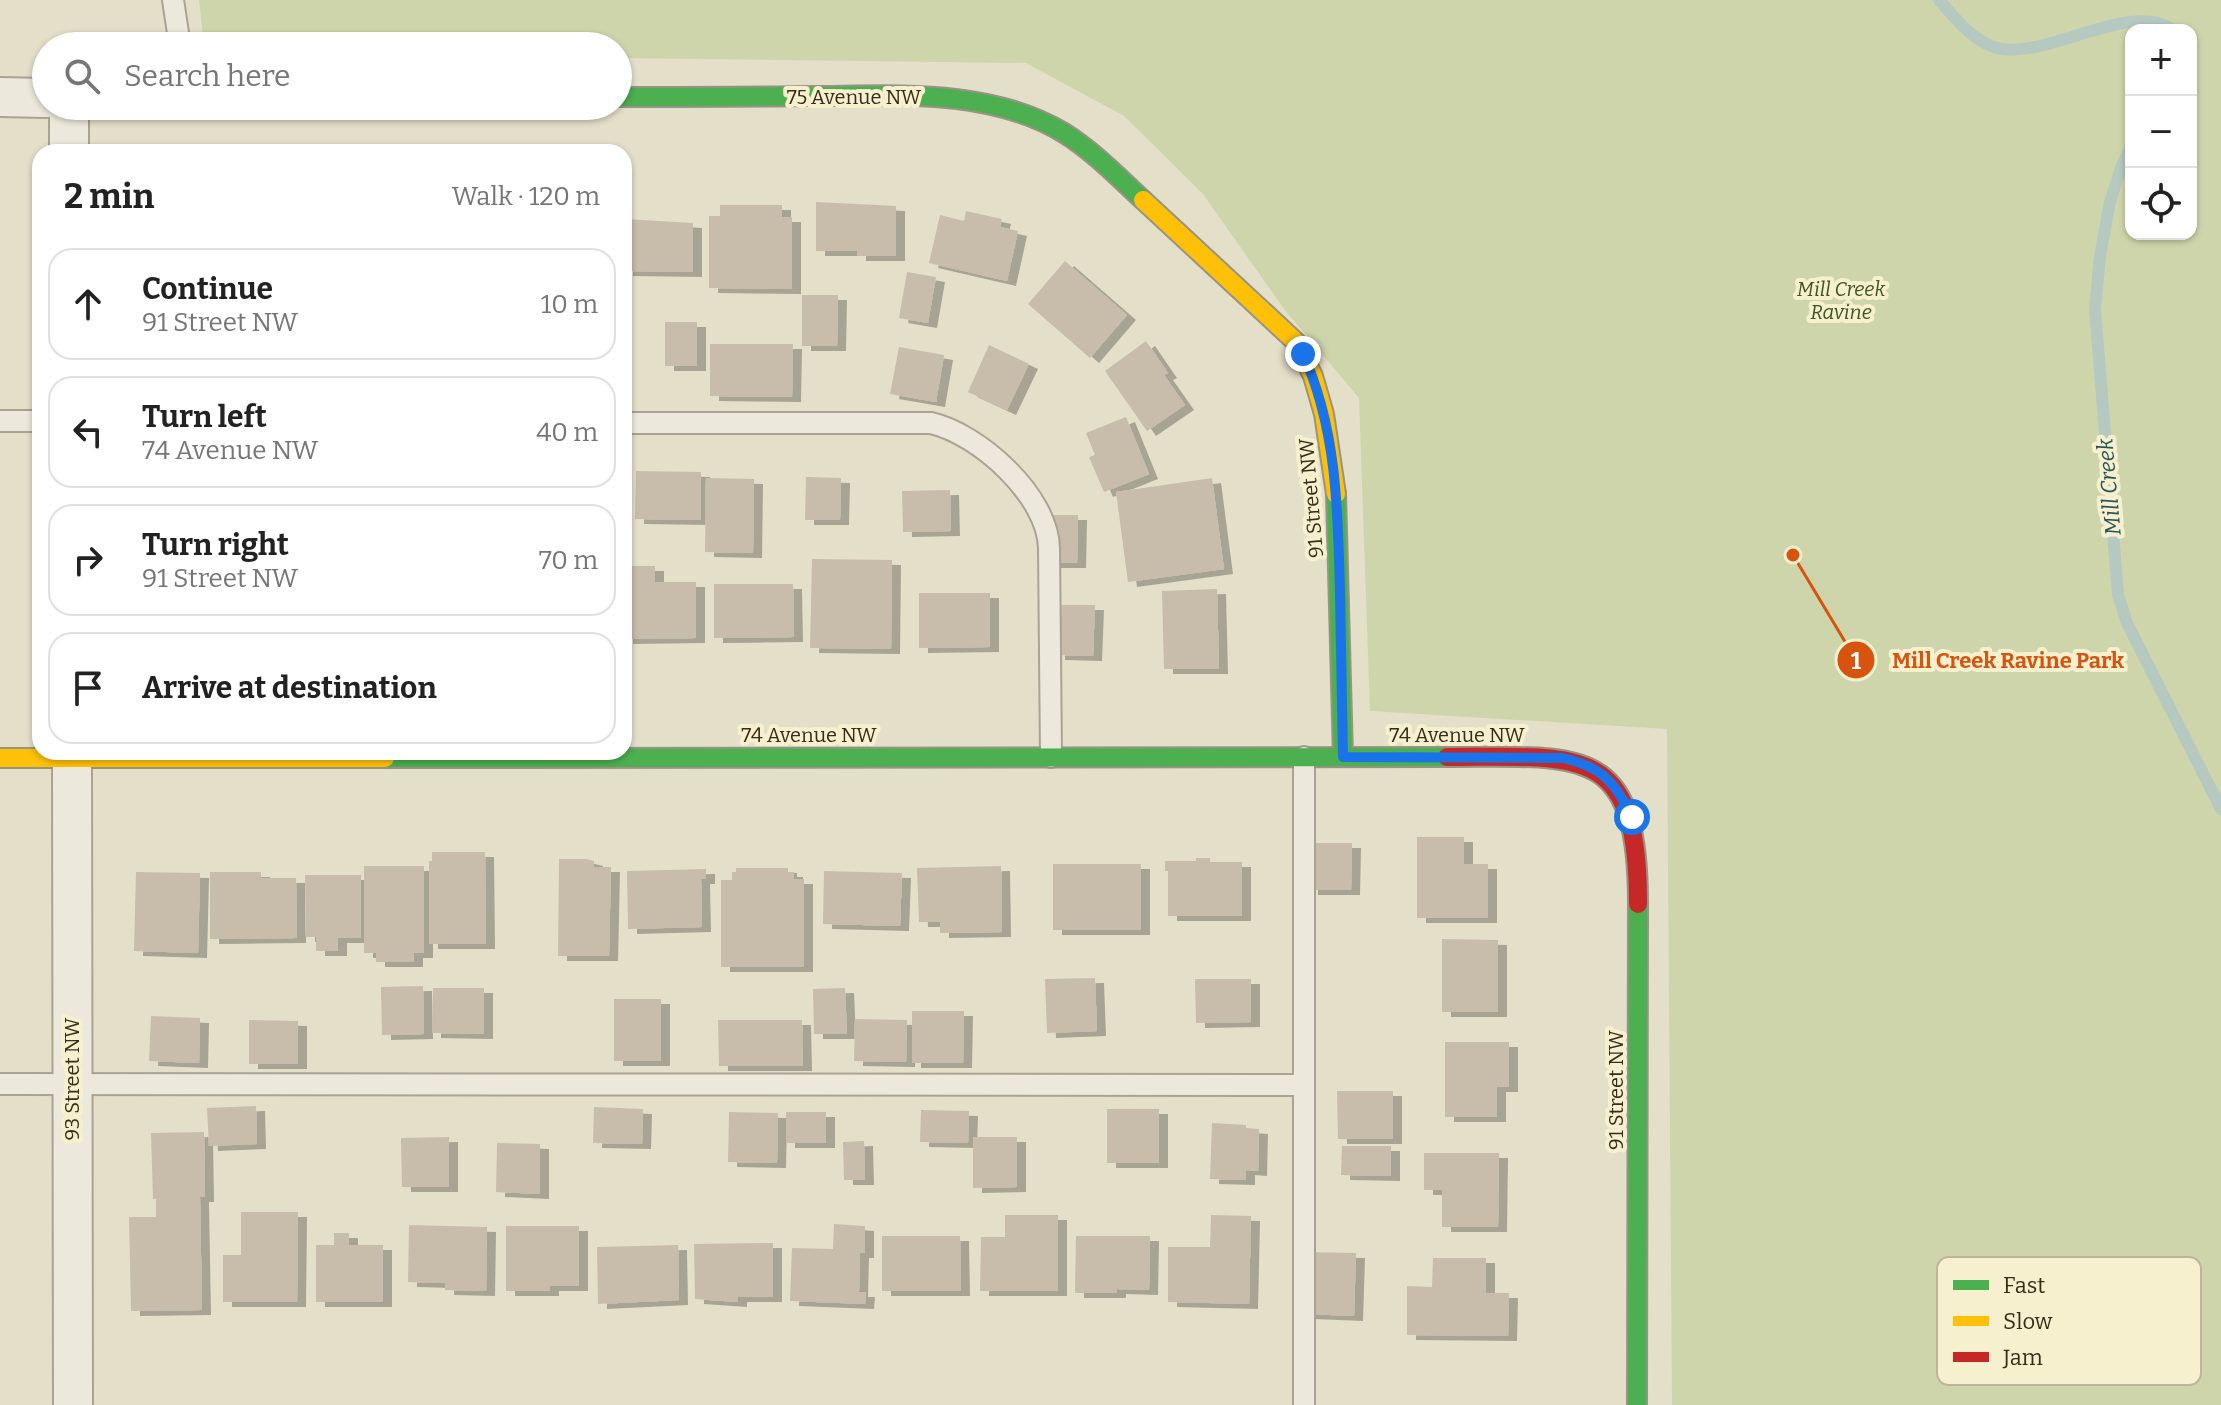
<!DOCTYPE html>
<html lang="en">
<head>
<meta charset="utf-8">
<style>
	:root { --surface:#fff; --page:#f6f6f6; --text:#222; --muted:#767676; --line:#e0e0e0 }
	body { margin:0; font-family:Bitter,serif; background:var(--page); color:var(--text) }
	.controls { position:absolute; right:24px; top:24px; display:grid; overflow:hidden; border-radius:16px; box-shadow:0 2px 6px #0004 }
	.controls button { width:72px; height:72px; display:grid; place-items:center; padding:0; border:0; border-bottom:2px solid var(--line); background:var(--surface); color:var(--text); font:40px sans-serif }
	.stop { position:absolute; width:24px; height:24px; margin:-18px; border:6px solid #1a73e8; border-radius:50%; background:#fff }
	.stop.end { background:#1a73e8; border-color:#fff; box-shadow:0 2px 8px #0008 }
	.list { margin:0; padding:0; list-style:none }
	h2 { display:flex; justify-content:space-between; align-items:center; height:104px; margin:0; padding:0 32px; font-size:34px }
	h2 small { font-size:26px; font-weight:400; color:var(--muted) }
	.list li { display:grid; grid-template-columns:52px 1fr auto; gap:24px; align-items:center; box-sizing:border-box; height:112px; margin:0 16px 16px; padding:0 16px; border:2px solid var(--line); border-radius:24px }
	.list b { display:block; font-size:30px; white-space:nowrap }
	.list p { margin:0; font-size:26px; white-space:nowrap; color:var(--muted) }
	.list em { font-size:26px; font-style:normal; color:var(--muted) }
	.icon { flex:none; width:44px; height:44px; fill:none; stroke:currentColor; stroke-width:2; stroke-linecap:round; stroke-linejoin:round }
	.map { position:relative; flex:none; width:2221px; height:1405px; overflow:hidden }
	.search { position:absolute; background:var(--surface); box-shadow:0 2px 6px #0004; left:32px; top:32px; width:600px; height:88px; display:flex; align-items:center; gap:20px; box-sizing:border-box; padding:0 28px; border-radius:44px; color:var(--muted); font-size:30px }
	.panel { position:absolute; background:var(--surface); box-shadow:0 2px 6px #0004; left:32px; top:144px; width:600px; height:616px; border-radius:24px }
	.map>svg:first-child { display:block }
	.green { fill:#cfd5ab; fill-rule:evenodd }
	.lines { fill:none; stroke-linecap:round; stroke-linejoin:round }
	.stream { stroke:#b6c9c0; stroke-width:12 }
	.building { fill:#c7bdaa; filter:url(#shadow) }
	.lane-casing { stroke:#a9a393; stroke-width:24 }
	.street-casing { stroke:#a9a393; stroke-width:42 }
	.fast-casing { stroke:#989383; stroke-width:22 }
	.slow-casing { stroke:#989383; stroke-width:22 }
	.jam-casing { stroke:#989383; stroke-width:22 }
	.lane { stroke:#ece9dc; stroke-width:20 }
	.street { stroke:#ece9dc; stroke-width:38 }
	.fast { stroke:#4caf50; stroke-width:18 }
	.slow { stroke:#ffc107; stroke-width:18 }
	.jam { stroke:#c62828; stroke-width:18 }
	.route { stroke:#1a73e8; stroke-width:10 }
	.labels { text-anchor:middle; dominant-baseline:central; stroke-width:8; stroke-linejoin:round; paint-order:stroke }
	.street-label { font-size:20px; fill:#372c1c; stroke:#f6f0ce }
	.park-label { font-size:20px; font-style:italic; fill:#405422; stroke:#f6f0ce }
	.water-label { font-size:22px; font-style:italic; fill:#2a5357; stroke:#f6f0ce }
	.key { fill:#f6f0ce; stroke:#bdb599; stroke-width:2 }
	.key-label { font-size:22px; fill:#372c1c }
	.leader { fill:none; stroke:#d6540e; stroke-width:3 }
	.callout-dot { fill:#d6540e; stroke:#f6f0ce; stroke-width:3 }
	.mark-label { font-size:24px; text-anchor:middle; font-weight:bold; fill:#fff }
	.callout-label { font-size:22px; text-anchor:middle; font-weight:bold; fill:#d6540e; stroke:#f6f0ce; stroke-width:8; stroke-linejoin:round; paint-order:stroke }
</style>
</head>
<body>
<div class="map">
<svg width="2221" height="1405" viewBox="0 0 2221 1405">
	<defs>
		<filter id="shadow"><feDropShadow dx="9" dy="5" stdDeviation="0" flood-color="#0004"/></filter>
	</defs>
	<rect width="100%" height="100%" fill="#e4dfc9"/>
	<path class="green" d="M 199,0 L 2221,0 L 2221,1405 L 1672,1405 L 1667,729 L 1370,711 L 1359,398 L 1284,309 L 1203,194 L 1124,116 L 1026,63 L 618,58 L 618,46 L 204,46 ZM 2131,30 L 2191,30 L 2191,234 L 2131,234 Z"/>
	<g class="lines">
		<path class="stream" d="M 1939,0 C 1956,19 1975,44 2001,49 C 2051,57 2132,0 2173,30
			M 2131,147 L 2122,165 L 2110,202 L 2100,256 L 2095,309 L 2118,595 L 2127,623 L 2221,809"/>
	</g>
	<path class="building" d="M 816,202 L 896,206 L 896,256 L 857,256 L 857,251 L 816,251 Z
		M 720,205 L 782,205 L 782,217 L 792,217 L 792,289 L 709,288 L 709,216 L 720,216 Z
		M 966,211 L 1002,219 L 1000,227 L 1018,231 L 1007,281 L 929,263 L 940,215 L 964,221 Z
		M 624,219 L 693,223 L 693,272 L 624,271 Z
		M 1065,261 L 1127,315 L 1090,358 L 1028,304 Z
		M 907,272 L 936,277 L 928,323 L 899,318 Z
		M 802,295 L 838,295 L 837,346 L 802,346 Z
		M 665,322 L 697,322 L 697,366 L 665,366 Z
		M 1146,341 L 1168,373 L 1164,375 L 1185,405 L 1147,431 L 1105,371 Z
		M 710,344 L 793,344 L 792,397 L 710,396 Z
		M 989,345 L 1029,364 L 1007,410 L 968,392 Z
		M 899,347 L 944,355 L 936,402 L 890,394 Z
		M 1126,417 L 1149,474 L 1104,492 L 1089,457 L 1095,455 L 1086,433 Z
		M 636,471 L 701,472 L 701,520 L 635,519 Z
		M 806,477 L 841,478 L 840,520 L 805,520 Z
		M 706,478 L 754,479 L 753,553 L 705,552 Z
		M 1212,478 L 1224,569 L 1128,582 L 1116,492 Z
		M 950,490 L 951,531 L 903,532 L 902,491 Z
		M 1043,515 L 1078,515 L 1077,563 L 1043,563 Z
		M 812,559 L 892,560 L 891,649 L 810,648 Z
		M 624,566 L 655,566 L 655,582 L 696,582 L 696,638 L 624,639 Z
		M 714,584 L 793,584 L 794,637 L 714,638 Z
		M 1217,589 L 1219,669 L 1164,669 L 1162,591 Z
		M 919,593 L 990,593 L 990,647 L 919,648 Z
		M 1057,605 L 1095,605 L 1093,656 L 1056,655 Z
		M 1417,837 L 1464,837 L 1464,864 L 1488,864 L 1488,918 L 1417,918 Z
		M 1309,843 L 1352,843 L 1351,890 L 1309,890 Z
		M 432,852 L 485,852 L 486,944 L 429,944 L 429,861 L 432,861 Z
		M 1196,858 L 1210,858 L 1210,862 L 1242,862 L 1242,916 L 1168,916 L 1168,871 L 1165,871 L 1165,861 L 1196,861 Z
		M 559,859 L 586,859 L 594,861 L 594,867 L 611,867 L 609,956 L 558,956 Z
		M 1053,864 L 1141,864 L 1141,930 L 1053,930 Z
		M 364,866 L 424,866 L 424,953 L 414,953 L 414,962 L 376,962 L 376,953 L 364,953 Z
		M 1001,866 L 1002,932 L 940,933 L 940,922 L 919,922 L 917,868 Z
		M 736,868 L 788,868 L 788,872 L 794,872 L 794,879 L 804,879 L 804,967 L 721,967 L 721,880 L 732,880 L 732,872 L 736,872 Z
		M 706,869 L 706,879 L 701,879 L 702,927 L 628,929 L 627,871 Z
		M 824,871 L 902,873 L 900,926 L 823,924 Z
		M 136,872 L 200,873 L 198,953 L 134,951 Z
		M 210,872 L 261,872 L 261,878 L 296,878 L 297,938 L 210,939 Z
		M 305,875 L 361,875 L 361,938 L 338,938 L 338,951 L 316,951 L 316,937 L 306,937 Z
		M 1442,939 L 1498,940 L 1498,1012 L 1442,1012 Z
		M 1095,978 L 1097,1031 L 1047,1033 L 1045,979 Z
		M 1195,979 L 1251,979 L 1251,1022 L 1196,1023 Z
		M 423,986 L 424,1034 L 382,1035 L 381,987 Z
		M 433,988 L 484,988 L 484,1034 L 432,1033 Z
		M 845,988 L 847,1034 L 814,1034 L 813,989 Z
		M 614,999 L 661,999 L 661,1061 L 614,1061 Z
		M 912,1011 L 964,1011 L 963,1063 L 912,1063 Z
		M 151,1016 L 200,1018 L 199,1063 L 149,1061 Z
		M 855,1019 L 907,1020 L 906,1062 L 854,1061 Z
		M 249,1020 L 298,1021 L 298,1064 L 249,1064 Z
		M 718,1020 L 802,1020 L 803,1066 L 719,1066 Z
		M 1445,1042 L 1509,1042 L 1509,1087 L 1497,1087 L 1497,1117 L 1445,1117 Z
		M 1337,1091 L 1393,1091 L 1393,1139 L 1338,1139 Z
		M 256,1106 L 257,1144 L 209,1146 L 207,1108 Z
		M 594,1107 L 643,1109 L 642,1144 L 593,1143 Z
		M 1107,1109 L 1159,1109 L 1159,1163 L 1107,1163 Z
		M 921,1110 L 969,1111 L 968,1143 L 920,1142 Z
		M 729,1112 L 778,1113 L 777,1163 L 728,1162 Z
		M 786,1112 L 826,1112 L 826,1143 L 786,1143 Z
		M 1212,1123 L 1246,1125 L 1246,1128 L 1259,1129 L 1258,1171 L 1246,1170 L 1246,1180 L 1210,1179 Z
		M 204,1132 L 205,1197 L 200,1197 L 202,1310 L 131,1311 L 129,1217 L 156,1217 L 156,1199 L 153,1199 L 151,1133 Z
		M 449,1137 L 449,1187 L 402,1187 L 401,1138 Z
		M 973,1137 L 1017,1137 L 1017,1187 L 973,1188 Z
		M 864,1141 L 865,1180 L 844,1180 L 843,1142 Z
		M 497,1143 L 540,1144 L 540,1194 L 496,1192 Z
		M 1342,1146 L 1391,1146 L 1391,1176 L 1341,1175 Z
		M 1424,1153 L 1499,1153 L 1498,1227 L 1442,1227 L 1442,1190 L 1424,1190 Z
		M 241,1212 L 298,1212 L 297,1302 L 223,1302 L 223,1255 L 241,1255 Z
		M 1005,1215 L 1058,1215 L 1058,1291 L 980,1291 L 981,1237 L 1005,1237 Z
		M 1211,1215 L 1251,1216 L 1249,1304 L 1168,1302 L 1168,1247 L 1210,1247 Z
		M 834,1224 L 865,1226 L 865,1253 L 860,1253 L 859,1292 L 866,1292 L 865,1304 L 790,1301 L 792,1248 L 833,1249 Z
		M 409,1225 L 487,1227 L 486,1291 L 445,1290 L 445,1283 L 408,1282 Z
		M 506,1226 L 579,1226 L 579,1286 L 550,1286 L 550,1291 L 506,1291 Z
		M 334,1233 L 349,1233 L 349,1245 L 383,1245 L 383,1302 L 316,1302 L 316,1245 L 334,1245 Z
		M 882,1236 L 960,1236 L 961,1291 L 882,1291 Z
		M 1076,1236 L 1150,1236 L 1149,1290 L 1117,1289 L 1117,1293 L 1075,1293 Z
		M 773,1243 L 773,1297 L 738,1297 L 738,1302 L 695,1299 L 694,1244 Z
		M 678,1245 L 679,1300 L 598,1304 L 597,1247 Z
		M 1307,1252 L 1356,1253 L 1354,1316 L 1305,1314 Z
		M 1433,1258 L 1486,1258 L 1486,1293 L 1509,1293 L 1508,1336 L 1407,1335 L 1407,1286 L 1432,1287 Z"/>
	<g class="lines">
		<defs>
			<path id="lane" d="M 173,0 L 180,46
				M 0,421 L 40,421
				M 624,423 L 931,423 C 979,434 1048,496 1049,548 L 1051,757
				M 0,1084 L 1304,1085
				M 1304,1405 L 1304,757"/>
			<path id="street" d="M 0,97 L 46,98
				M 69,106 L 69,152
				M 72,752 L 73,1405"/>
			<path id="fast" d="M 618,97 C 681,97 744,97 807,96 C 892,96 988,87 1064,133 C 1093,151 1118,177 1143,200
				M 1336,494 L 1343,757
				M 385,758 L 1447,757
				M 1637,1405 L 1638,904"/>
			<path id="slow" d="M 1143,200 L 1296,342 L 1313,376 L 1324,414 L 1336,494
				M 0,758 L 385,758"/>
			<path id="jam" d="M 1447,757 C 1582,757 1638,743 1638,904"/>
		</defs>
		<use href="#lane" class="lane-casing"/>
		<use href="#street" class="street-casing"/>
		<use href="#fast" class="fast-casing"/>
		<use href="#slow" class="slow-casing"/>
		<use href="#jam" class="jam-casing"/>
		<use href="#lane" class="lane"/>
		<use href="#street" class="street"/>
		<use href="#fast" class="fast"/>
		<use href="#slow" class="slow"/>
		<use href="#jam" class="jam"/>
	</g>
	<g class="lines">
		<path class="route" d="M 1303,354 C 1337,428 1338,512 1340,593 C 1341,647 1342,702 1343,757 L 1563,758 C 1602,767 1615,782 1632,817"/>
	</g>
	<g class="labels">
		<g class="street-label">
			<text x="854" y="97">75 Avenue NW</text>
			<text transform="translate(1311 498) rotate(-95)">91 Street NW</text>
			<text x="809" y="735">74 Avenue NW</text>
			<text x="1457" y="735">74 Avenue NW</text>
			<text transform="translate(72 1079) rotate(-90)">93 Street NW</text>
			<text transform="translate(1616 1090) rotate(-90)">91 Street NW</text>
		</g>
		<g class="park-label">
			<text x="1841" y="289">Mill Creek<tspan x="1841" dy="23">Ravine</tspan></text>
		</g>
		<g class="water-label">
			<text transform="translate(2109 487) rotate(-95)">Mill Creek</text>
		</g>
	</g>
	<rect x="1937" y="1257" width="264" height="128" rx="12" class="key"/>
	<rect x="1953" y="1280" width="36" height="10" fill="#4caf50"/>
	<rect x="1953" y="1316" width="36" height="10" fill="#ffc107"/>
	<rect x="1953" y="1352" width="36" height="10" fill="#c62828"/>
	<g class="key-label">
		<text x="2003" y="1293">Fast</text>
		<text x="2003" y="1329">Slow</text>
		<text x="2003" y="1365">Jam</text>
	</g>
	<path class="leader" d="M1793 555L1856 660"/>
	<g class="callout-dot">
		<circle cx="1793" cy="555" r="8"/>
		<circle cx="1856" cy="660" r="20"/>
	</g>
	<g class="mark-label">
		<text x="1856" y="669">1</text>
	</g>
	<g class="callout-label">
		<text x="2008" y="668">Mill Creek Ravine Park</text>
	</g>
</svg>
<div class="controls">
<button>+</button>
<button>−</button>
<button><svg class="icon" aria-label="locate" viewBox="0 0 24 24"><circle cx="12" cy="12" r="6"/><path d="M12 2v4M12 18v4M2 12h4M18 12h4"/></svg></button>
</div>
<div class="stop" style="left:1632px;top:817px"></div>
<div class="stop end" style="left:1303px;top:354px"></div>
<div class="search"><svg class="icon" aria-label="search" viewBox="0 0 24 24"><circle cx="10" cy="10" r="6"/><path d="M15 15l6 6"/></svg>Search here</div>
<section class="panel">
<h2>2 min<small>Walk · 120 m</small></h2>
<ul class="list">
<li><svg class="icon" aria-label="ahead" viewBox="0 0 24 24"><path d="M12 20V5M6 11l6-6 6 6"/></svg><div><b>Continue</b><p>91 Street NW</p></div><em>10 m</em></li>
<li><svg class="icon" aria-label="left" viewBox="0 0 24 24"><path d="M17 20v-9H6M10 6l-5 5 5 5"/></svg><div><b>Turn left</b><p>74 Avenue NW</p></div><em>40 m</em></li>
<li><svg class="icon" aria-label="right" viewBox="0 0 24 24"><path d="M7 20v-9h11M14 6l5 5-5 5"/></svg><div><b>Turn right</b><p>91 Street NW</p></div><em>70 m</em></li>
<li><svg class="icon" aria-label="arrive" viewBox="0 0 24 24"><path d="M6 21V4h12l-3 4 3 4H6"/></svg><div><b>Arrive at destination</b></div></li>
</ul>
</section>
</div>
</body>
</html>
